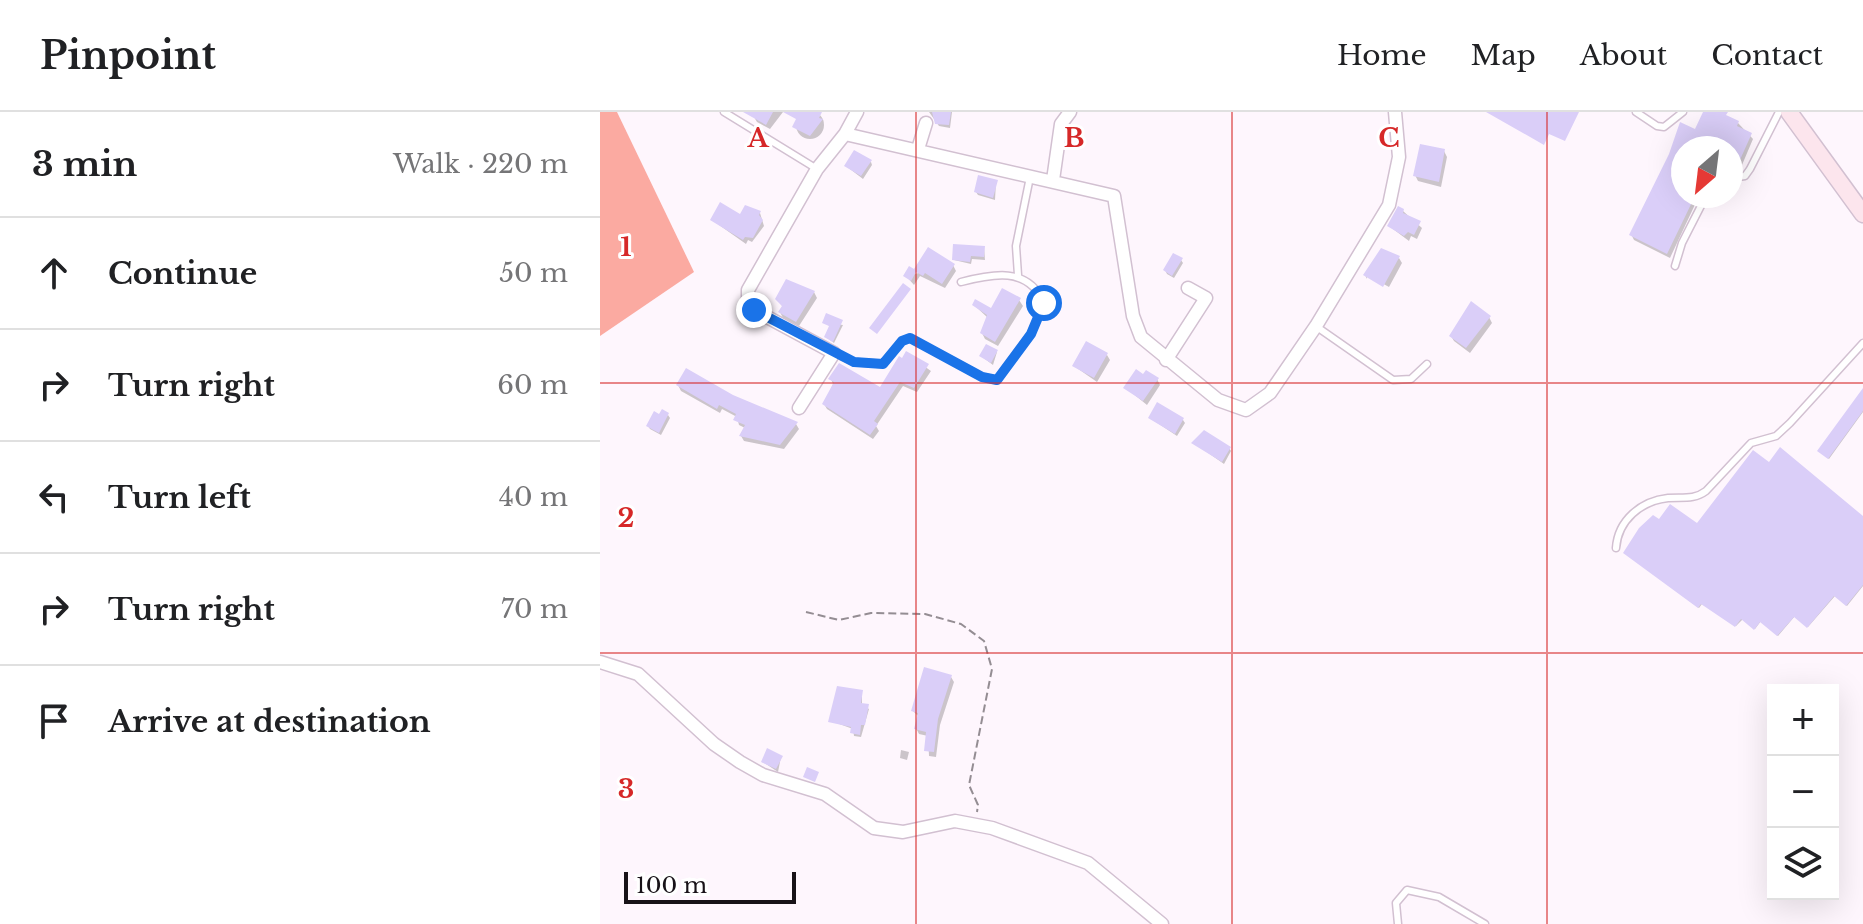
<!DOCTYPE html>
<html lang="en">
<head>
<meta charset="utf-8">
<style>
	:root { --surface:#fff; --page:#f2f2f2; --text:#202124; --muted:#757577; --line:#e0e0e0 }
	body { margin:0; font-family:"Libre Baskerville",serif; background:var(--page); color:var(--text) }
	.controls { position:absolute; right:24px; bottom:24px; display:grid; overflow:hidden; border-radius:0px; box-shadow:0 8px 32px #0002 }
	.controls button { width:72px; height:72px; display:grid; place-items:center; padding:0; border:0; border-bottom:2px solid var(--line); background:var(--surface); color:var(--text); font:40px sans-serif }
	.compass { position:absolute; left:1071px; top:24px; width:72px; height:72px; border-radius:50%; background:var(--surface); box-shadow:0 8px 32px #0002; rotate:208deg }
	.scale { position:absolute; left:24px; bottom:20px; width:172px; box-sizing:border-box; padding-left:8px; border:4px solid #181218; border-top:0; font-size:22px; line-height:28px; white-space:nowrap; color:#181218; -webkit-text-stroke:6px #fff; paint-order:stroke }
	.stop { position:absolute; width:24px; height:24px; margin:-18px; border:6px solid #1a73e8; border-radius:50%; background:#fff }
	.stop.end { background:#1a73e8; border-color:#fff; box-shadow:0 2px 8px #0008 }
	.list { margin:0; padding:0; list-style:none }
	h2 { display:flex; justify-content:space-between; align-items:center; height:104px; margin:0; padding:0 32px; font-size:34px }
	h2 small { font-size:26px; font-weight:400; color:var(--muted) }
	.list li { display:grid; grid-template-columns:52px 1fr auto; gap:24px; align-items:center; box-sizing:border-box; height:112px; padding:0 32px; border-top:2px solid var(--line) }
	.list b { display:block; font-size:30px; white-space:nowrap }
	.list em { font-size:26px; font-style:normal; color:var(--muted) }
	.icon { flex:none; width:44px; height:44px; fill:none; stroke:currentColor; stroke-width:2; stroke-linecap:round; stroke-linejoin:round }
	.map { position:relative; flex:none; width:1263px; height:812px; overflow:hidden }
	header { display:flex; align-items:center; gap:48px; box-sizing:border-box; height:112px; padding:0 40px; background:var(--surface); border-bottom:2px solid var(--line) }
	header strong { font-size:38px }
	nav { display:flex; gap:44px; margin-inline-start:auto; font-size:28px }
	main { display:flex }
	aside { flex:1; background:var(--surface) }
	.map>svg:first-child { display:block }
	.forest { fill:#fbaaa1 }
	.shadow { fill:#0003 }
	.building { fill:#dacef8 }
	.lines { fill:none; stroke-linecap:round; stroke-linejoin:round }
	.lane-casing { stroke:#d2c0d1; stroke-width:9 }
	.street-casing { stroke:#d2c0d1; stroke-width:15 }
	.secondary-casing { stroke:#d2c0d1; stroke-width:19 }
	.path { stroke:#948d93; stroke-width:2; stroke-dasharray:8 4; stroke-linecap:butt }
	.lane { stroke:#fff; stroke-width:6 }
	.street { stroke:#fff; stroke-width:12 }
	.secondary { stroke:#fce5ed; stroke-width:16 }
	.route { stroke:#1a73e8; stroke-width:10 }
	.grid { fill:none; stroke:#d62828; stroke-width:2; stroke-opacity:0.55 }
	.grid-label { font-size:26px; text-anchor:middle; font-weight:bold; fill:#d62828; stroke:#fff; stroke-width:6; stroke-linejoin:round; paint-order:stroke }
</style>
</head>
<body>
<header>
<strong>Pinpoint</strong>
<nav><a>Home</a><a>Map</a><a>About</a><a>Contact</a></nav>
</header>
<main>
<aside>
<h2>3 min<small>Walk · 220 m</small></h2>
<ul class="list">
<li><svg class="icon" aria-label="ahead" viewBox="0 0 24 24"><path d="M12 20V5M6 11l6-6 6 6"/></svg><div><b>Continue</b></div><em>50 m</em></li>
<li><svg class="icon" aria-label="right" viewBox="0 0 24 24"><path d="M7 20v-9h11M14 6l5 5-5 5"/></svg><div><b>Turn right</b></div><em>60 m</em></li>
<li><svg class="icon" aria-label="left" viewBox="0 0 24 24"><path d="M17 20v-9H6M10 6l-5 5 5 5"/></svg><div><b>Turn left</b></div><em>40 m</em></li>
<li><svg class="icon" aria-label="right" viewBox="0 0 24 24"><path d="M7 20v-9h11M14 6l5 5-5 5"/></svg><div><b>Turn right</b></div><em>70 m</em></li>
<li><svg class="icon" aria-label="arrive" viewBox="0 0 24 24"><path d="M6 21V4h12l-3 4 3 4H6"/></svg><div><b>Arrive at destination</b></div></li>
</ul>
</aside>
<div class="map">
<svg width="1263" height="812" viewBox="0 0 1263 812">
	<rect width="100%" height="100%" fill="#fef6fd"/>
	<path class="forest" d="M 0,0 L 17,0 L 94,160 L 0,224 Z"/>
	<path class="shadow" d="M196 13a14 14 0 1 1 28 0a14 14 0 1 1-28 0Z
		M 156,0 L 183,0 L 170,17 L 157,10 L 154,5 Z
		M 329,0 L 352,0 L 350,16 L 339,14 Z
		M 1105,0 L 1118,0 L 1138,11 L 1153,27 L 1139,60 L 1131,56 L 1131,36 L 1083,36 L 1083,84 L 1099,84 L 1070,146 L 1034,128 L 1031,122 L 1071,43 L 1096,19 Z
		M 844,39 L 847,45 L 841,75 L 818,69 L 815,63 Z
		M 271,50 L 272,53 L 263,67 L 246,54 Z
		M 396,70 L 395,88 L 378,83 L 376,80 Z
		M 146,96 L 160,101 L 164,114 L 152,130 L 148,128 L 146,132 L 112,108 L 141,105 Z
		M 803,99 L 822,116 L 817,127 L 811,124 L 809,129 L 789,114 Z
		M 384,135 L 385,148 L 372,147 L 371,152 L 354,148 Z
		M 799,146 L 802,151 L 789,175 L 767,163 L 767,167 L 765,163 Z
		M 581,148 L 583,151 L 574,166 L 567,162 L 565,158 Z
		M 353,153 L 356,159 L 345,176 L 320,164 L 314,173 L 306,164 Z
		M 214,180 L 217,186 L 199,214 L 183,206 L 180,200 L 183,195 L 177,187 Z
		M 419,188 L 423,194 L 398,234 L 385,227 L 382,221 L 388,206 L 374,193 L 392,199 Z
		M 889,205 L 892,211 L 870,241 L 854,229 L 851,224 Z
		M 224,210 L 243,213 L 234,231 L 226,225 L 231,215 Z
		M 397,240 L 393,253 L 381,244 Z
		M 307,242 L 331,259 L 317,280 L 303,274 L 276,314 L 279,319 L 273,327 L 227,297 L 224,292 L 233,272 L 231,267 L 281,278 Z
		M 507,243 L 510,248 L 497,270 L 474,254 Z
		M 557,267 L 560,273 L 547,293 L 526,276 Z
		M 78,273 L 132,284 L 196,312 L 199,317 L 184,337 L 144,329 L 141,324 L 145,316 L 139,313 L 137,305 L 122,297 L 120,301 L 81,279 Z
		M 1263,282 L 1263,300 L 1229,347 L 1219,339 Z
		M 68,303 L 70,306 L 61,323 L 50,317 L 48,314 Z
		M 550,306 L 583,308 L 585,311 L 577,324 Z
		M 594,331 L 629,336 L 631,339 L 624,352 Z
		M 1170,352 L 1263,405 L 1263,474 L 1247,494 L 1235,484 L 1208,515 L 1195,504 L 1178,524 L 1161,509 L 1155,517 L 1143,507 L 1136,514 L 1102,492 L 1099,496 L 1026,442 L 1060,410 L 1097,413 Z
		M 351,565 L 354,570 L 340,613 L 336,645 L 329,644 L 328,624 L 319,622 L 316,616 L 319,605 L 313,599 Z
		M 262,579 L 262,593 L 269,597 L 261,625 L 254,624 L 253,617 L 231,609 Z
		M 301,638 L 309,640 L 307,648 L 300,646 Z
		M 181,645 L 178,660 L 163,650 Z"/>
	<path class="building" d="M 143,0 L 173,0 L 166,13 Z
		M 183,0 L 222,0 L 219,6 L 223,7 L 210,24 L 192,15 L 196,7 Z
		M 332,0 L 351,0 L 349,13 L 335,12 Z
		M 886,0 L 979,0 L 965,29 L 949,22 L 944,33 Z
		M 1103,0 L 1128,0 L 1126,3 L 1139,9 L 1137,14 L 1152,21 L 1135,59 L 1131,60 L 1131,36 L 1083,36 L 1083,84 L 1095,84 L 1067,142 L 1029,123 L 1069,42 L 1080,10 L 1095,17 Z
		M 820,32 L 845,37 L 839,70 L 813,64 Z
		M 254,38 L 272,48 L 261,64 L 244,54 Z
		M 378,63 L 398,68 L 393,86 L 374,80 Z
		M 120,90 L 140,102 L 145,93 L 161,99 L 159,103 L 163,108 L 153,126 L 145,125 L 143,128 L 110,108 Z
		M 798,94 L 804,97 L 803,101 L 821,109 L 814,123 L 808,120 L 804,124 L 787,114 Z
		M 353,132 L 385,134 L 384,145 L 371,144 L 370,150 L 352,148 Z
		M 328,135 L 355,152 L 342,172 L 325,161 L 323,164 L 316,160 L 311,169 L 303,164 L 309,154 L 314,157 Z
		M 781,136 L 800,144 L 783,175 L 763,163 Z
		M 573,141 L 583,146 L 572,164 L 563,158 Z
		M 186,167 L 215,179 L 196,210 L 178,200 L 182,194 L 175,187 Z
		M 303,171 L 311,177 L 277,222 L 269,216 Z
		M 402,176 L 421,186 L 395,230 L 380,221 L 387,203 L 372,193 L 375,187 L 391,196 Z
		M 871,189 L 891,204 L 866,236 L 849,224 Z
		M 226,201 L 243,208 L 233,230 L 224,225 L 229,214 L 222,211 Z
		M 486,229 L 508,241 L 494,266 L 472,254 Z
		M 386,232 L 398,238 L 391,251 L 379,244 Z
		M 306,239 L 329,252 L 314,276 L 300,270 L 274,309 L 278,312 L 270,323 L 222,292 L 234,270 L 228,267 L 239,251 L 280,275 L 299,244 L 302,246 Z
		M 86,256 L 133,283 L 198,310 L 180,333 L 139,324 L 145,313 L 133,308 L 136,302 L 119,293 L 117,297 L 76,273 Z
		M 536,257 L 543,262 L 546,258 L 559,266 L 543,289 L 523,276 Z
		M 1263,276 L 1263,299 L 1228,347 L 1217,339 Z
		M 557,290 L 584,306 L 575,322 L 548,306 Z
		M 62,297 L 69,301 L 59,321 L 46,314 L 54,299 L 59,302 Z
		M 604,318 L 631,335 L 622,350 L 591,331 Z
		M 1180,335 L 1263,404 L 1263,473 L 1246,494 L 1234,484 L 1207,516 L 1194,505 L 1177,524 L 1160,510 L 1154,518 L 1141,507 L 1135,515 L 1101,492 L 1098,496 L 1023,441 L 1039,416 L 1053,403 L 1059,407 L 1070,392 L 1097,411 L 1153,338 L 1169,350 Z
		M 324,555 L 352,563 L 338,607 L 334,640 L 324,639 L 326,620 L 314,617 L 318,601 L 311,599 Z
		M 237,574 L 263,578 L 261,591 L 269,592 L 265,613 L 261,613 L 260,623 L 250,621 L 251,615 L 228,610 Z
		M 167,636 L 183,644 L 176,657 L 161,650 Z
		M 207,655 L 219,660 L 215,670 L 203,665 Z"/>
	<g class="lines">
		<defs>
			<path id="lane" d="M 124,0 L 217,57
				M 1036,0 L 1057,14 L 1064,15 L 1083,0
				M 1131,66 L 1145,64 L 1150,57 L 1179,0
				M 1075,154 L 1082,131 L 1106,84
				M 418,163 L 416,134 L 430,65
				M 717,215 L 793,268 L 811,267 L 827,252
				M 234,241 L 254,250 L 283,252 L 302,229 L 310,226 L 382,265 L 397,268 L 431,222 L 444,191 C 428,154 392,162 361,170
				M 1016,436 C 1018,408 1041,389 1068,386 C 1083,385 1094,388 1106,379 L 1151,331 L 1176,324 L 1190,311 L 1263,231
				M 798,812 L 796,791 L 807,778 L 839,785 L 885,812"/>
			<path id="street" d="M 245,22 L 257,0
				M 318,37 L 326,11
				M 453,68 L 461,12 L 470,0
				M 566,248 L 606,186 L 588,176
				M 199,296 L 234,241 L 154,198 L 148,189 L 148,178 L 217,57 L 245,22 L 514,84 L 533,204 L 541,225 L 618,288 L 646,298 L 670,281 L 716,214 L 789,93 L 799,45 L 795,0
				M 0,550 L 38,562 L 114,632 L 140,650 L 163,663 L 225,682 L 274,716 L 303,720 L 355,709 L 392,716 L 488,751 L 562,812"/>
			<path id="secondary" d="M 1189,0 L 1263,102"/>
		</defs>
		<use href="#lane" class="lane-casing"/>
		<use href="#street" class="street-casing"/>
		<use href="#secondary" class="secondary-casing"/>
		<path class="path" d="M 206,500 L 239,508 L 271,501 L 325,502 L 361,512 L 384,529 L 392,557 L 369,673 L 378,693 L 377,700"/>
		<use href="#lane" class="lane"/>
		<use href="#street" class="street"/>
		<use href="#secondary" class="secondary"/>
	</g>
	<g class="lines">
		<path class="route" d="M 154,198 L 254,250 L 283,252 L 302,229 L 310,226 L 382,265 L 397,268 L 431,222 L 444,191"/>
	</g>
	<path class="grid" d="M 316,0 L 316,812M 632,0 L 632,812M 947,0 L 947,812M 0,271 L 1263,271M 0,541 L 1263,541"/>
	<g class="grid-label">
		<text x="158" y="35">A</text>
		<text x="474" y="35">B</text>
		<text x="789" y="35">C</text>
		<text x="26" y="144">1</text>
		<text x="26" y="415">2</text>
		<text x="26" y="686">3</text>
	</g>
</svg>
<div class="controls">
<button>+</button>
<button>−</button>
<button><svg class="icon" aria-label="layers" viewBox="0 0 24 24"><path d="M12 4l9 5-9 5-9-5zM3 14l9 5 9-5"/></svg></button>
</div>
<svg class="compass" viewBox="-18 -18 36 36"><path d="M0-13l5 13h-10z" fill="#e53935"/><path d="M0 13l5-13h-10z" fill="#757577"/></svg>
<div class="scale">100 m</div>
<div class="stop" style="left:444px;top:191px"></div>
<div class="stop end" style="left:154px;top:198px"></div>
</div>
</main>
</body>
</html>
